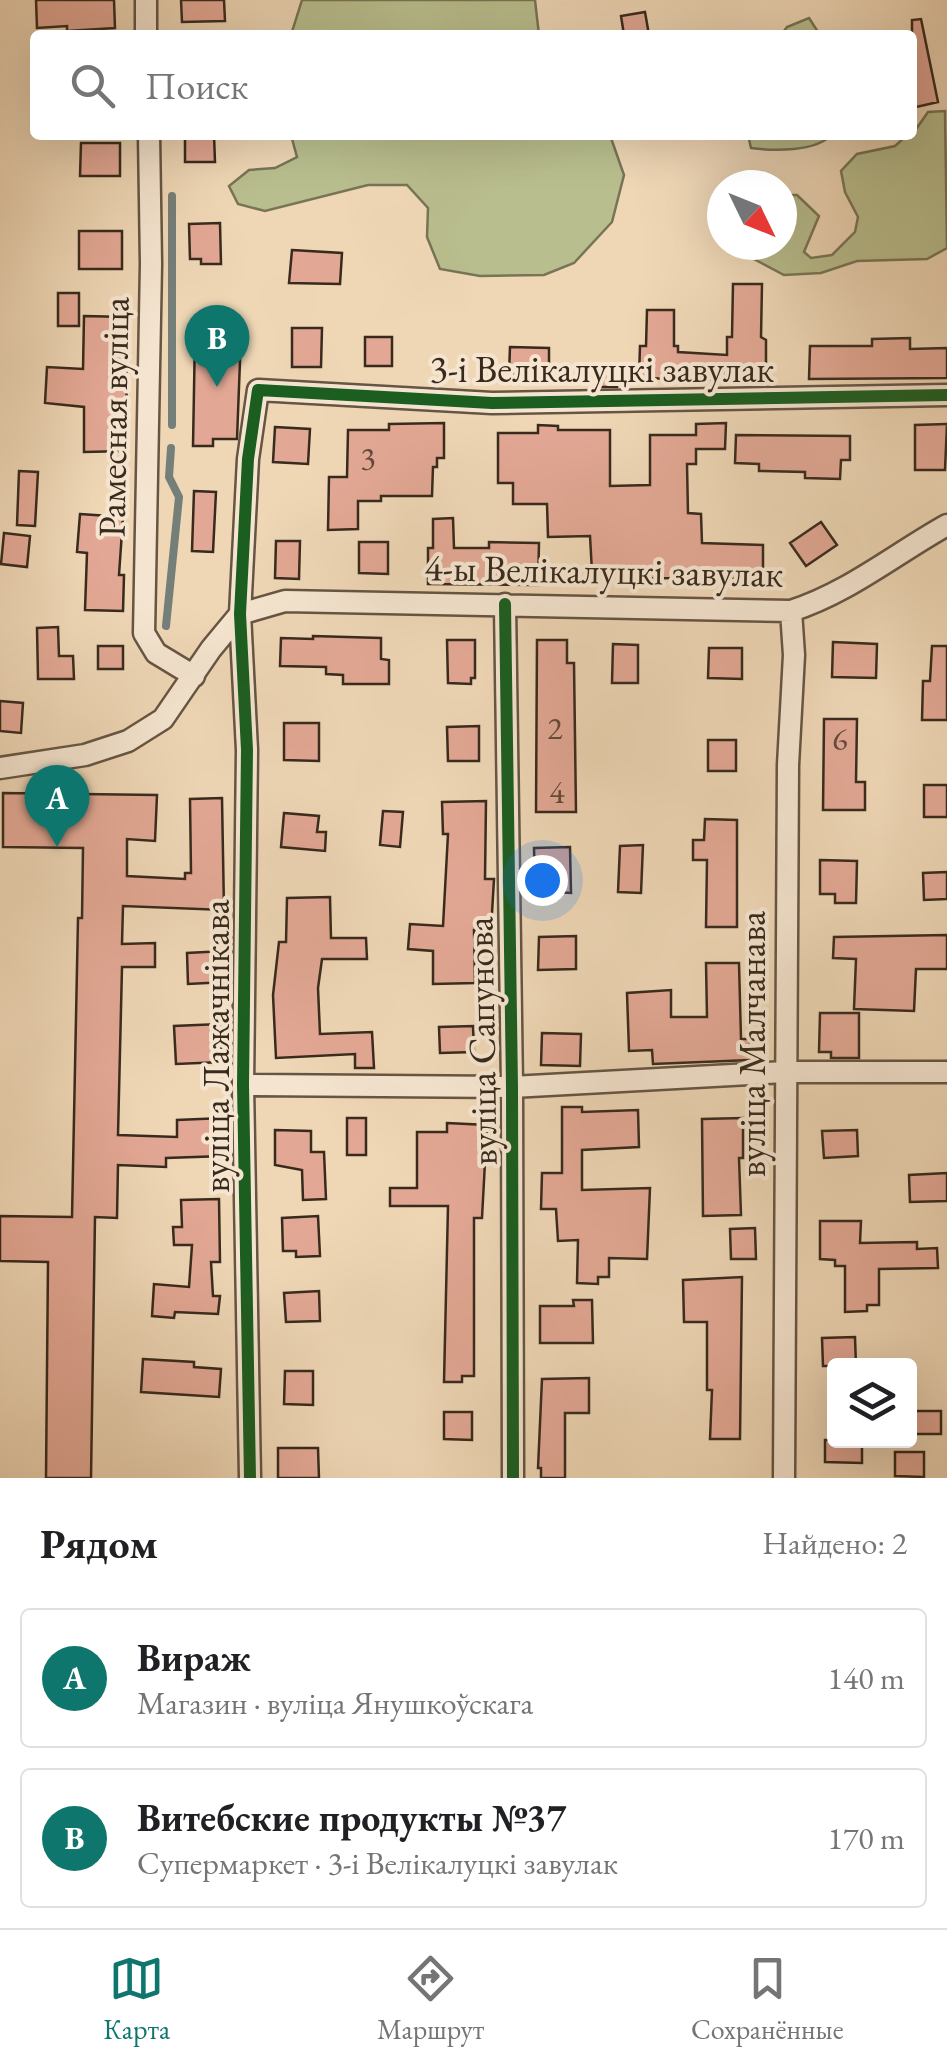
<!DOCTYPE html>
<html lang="ru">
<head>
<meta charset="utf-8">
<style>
	:root { --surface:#fff; --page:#f6f6f6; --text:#202124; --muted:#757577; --line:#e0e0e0; --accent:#0f766e }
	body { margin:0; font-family:"EB Garamond",serif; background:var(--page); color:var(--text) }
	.controls { position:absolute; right:30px; bottom:30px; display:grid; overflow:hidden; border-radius:10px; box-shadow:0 10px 40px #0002 }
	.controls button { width:90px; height:90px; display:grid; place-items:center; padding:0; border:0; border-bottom:2px solid var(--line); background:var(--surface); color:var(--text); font:50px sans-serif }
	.compass { position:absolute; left:707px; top:170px; width:90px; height:90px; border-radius:50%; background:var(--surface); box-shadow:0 10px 40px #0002; rotate:133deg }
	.you { position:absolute; left:542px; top:880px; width:35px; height:35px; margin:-25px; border:8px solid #fff; border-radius:50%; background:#1a73e8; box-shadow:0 0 0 15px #1a73e833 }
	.badge { display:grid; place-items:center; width:65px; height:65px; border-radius:50%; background:var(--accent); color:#fff; font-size:32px; font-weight:700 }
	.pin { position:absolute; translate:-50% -82px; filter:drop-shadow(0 2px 5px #0008) }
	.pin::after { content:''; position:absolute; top:52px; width:35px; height:30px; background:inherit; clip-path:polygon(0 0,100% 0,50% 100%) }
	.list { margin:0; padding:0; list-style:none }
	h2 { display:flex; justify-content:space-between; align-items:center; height:130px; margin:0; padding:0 40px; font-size:42px }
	h2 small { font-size:32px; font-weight:400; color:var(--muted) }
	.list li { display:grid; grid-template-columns:65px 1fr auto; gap:30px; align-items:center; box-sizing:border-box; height:140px; margin:0 20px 20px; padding:0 20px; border:2px solid var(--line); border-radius:10px }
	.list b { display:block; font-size:38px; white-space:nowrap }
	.list p { margin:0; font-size:32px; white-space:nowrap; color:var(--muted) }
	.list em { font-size:32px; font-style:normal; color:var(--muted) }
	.icon { flex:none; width:55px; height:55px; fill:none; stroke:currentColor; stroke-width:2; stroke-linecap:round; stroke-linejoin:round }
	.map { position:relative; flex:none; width:947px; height:1478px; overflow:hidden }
	.search { position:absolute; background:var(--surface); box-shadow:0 10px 40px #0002; left:30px; right:30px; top:30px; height:110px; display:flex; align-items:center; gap:25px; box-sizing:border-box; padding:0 35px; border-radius:10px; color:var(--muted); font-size:38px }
	.sheet { height:450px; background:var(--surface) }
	nav { display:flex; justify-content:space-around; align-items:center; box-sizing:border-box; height:140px; border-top:2px solid var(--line); background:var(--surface); font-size:28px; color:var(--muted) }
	nav a { display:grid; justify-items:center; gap:5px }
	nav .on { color:var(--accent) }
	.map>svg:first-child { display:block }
	.green { fill:#b9be8e; stroke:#787456; stroke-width:2.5 }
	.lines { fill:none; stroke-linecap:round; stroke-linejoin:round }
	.stream { stroke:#757f7a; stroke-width:8 }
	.building { fill:#e3a895; stroke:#382a1d; stroke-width:2.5 }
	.street-casing { stroke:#665543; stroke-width:25 }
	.street { stroke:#f5e5d0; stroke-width:20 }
	.cycleway-casing { stroke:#f5e5d0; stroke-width:19 }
	.cycleway { stroke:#1b5e20; stroke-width:12 }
	.labels { text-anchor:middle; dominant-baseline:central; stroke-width:8; stroke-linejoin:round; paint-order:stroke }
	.number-label { font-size:32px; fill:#634a3b }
	.street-label { font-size:38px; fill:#382a1d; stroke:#f5e5d0 }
</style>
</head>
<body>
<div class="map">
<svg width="947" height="1478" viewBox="0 0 947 1478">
	<rect width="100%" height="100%" fill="#efd7b6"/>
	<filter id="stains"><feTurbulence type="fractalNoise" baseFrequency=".002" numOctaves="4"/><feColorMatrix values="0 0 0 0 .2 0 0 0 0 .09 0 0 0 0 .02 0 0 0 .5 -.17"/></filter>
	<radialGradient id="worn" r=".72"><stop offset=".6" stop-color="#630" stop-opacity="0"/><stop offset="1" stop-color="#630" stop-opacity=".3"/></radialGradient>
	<path class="green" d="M 302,0 L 535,0 L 539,35 L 291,35 Z
		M 809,18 L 820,35 L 781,35 L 787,27 Z
		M 945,111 L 947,248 L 927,259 L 857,261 L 821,273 L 784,275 L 752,258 L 743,245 L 782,245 L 782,195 L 797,195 L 819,216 L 804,252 L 811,258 L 832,255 L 855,232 L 858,217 L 845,192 L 841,171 L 857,154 L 895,146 L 907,135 L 912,135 L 928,112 Z
		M 291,135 L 610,135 L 624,175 L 612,222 L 574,263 L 544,275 L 480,276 L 440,269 L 427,237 L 428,208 L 407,185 L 368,185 L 265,211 L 238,204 L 229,186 L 249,170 L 275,168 L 297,157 Z
		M 748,135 L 831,135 C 816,152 773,151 751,148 Z"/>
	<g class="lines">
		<path class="stream" d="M 172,425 L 172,196
			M 166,626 L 179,497 L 169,477 L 171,448"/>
	</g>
	<path class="building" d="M 36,0 L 114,0 L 115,28 L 67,31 L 67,26 L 37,28 Z
		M 181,0 L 224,0 L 225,21 L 182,22 Z
		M 645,12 L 649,35 L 624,35 L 621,16 Z
		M 921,19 L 938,102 L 912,108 L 912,20 Z
		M 185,135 L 214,135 L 215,162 L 185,162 Z
		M 81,143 L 120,143 L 120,176 L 80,176 Z
		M 220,223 L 221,264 L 201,264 L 201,259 L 190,259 L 189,224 Z
		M 79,231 L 122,231 L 122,269 L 79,269 Z
		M 292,250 L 342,253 L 340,284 L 289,283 Z
		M 733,284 L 762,284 L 761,337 L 766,340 L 766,366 L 760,366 L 760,381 L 639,378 L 640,346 L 646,346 L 647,310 L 674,310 L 674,346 L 678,346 L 678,352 L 727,355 L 727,337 L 732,337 Z
		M 58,293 L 79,293 L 79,326 L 58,326 Z
		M 84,316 L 126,317 L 127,451 L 84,452 L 84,407 L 45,403 L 47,367 L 83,369 Z
		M 292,328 L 322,328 L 321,367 L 292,367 Z
		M 195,334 L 241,335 L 237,439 L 213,439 L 213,446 L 193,446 Z
		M 365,337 L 392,337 L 392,366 L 365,366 Z
		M 910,338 L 910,349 L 947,348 L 947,378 L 809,379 L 810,346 L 872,346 L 872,339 Z
		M 510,347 L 549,348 L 549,375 L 509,374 Z
		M 597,367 L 617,367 L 617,387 L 597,387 Z
		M 444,423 L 444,458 L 437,458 L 437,467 L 433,467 L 432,496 L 381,496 L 381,501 L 358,501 L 358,529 L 328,530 L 329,477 L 347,477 L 348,430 L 389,430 L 389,424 Z
		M 726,423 L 725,449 L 696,449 L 696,464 L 687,464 L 688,513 L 701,514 L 702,543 L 763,545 L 763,579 L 648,578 L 648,570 L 592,572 L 590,536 L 548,537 L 547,504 L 513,504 L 513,483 L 498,483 L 498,433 L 538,433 L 538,425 L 558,426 L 558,430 L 610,430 L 610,486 L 650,485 L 650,435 L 696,435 L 696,424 Z
		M 947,424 L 945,470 L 915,470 L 915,425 Z
		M 275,427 L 310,429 L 308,464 L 273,462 Z
		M 736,435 L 850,436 L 850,460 L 841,460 L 840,479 L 805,478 L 805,472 L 759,471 L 759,464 L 735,463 Z
		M 19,471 L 38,472 L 35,526 L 17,525 Z
		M 194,491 L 216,492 L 213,552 L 192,551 Z
		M 80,514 L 123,517 L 119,575 L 124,575 L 123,611 L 85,610 L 87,553 L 77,552 Z
		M 453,518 L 454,548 L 489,548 L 489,542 L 539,543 L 538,585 L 428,584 L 428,548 L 433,548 L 433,519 Z
		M 821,522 L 837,545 L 806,566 L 790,543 Z
		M 4,533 L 30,536 L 27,567 L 1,564 Z
		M 276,541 L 300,541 L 299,579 L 275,578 Z
		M 359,542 L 388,542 L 388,574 L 359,573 Z
		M 58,627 L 59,656 L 73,656 L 74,679 L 38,679 L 37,628 Z
		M 313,636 L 381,638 L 381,659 L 389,660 L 389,684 L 343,684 L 343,675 L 326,674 L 326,667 L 280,666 L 281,638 L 313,639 Z
		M 447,640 L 475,640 L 475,678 L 471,678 L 471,684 L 448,683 Z
		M 537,640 L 567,640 L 567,663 L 574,663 L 576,812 L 536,812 Z
		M 833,642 L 877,644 L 876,678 L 832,677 Z
		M 613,644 L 638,645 L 638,683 L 612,683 Z
		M 98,646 L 123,646 L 123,669 L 98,669 Z
		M 932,646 L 947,646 L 947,720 L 922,720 L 923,681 L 930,681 Z
		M 709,648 L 742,648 L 742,679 L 708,678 Z
		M 0,701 L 23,703 L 21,733 L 0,731 Z
		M 824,719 L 857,719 L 856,782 L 865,782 L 865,810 L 823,810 Z
		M 284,723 L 319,723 L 319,761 L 284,760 Z
		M 479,726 L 479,761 L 448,761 L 447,727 Z
		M 708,740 L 736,740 L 736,771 L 708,771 Z
		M 924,785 L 947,785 L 947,817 L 924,817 Z
		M 3,793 L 157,795 L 155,841 L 127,839 L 127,876 L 185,879 L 185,873 L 191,873 L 190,799 L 222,798 L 224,910 L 123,906 L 122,944 L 155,943 L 155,967 L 122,967 L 118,1135 L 177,1137 L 177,1120 L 223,1118 L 224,1156 L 166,1158 L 166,1167 L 118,1165 L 117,1218 L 95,1217 L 91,1478 L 46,1478 L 48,1262 L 0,1261 L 0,1216 L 72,1217 L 78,918 L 82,918 L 83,848 L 3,847 Z
		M 486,801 L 485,879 L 494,879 L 491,930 L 474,930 L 475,983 L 433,984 L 433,951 L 408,949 L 410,924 L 443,926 L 448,834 L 443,834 L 442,802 Z
		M 383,811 L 403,812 L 400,847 L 380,845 Z
		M 284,813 L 319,816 L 317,832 L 326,832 L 325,851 L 281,847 Z
		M 705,819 L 737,820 L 737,927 L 706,927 L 707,860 L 693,860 L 693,840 L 704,840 Z
		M 643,845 L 641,893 L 618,892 L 620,846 Z
		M 570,847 L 571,893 L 535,891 L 534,848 Z
		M 820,860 L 857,861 L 856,903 L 835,903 L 835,894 L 820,894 Z
		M 947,872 L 947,899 L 924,900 L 923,873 Z
		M 330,897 L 331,938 L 366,938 L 367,959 L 322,959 L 318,988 L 320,1034 L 372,1032 L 374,1068 L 355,1068 L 355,1054 L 276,1058 L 273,995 L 279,942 L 286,942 L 287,898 Z
		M 947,935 L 947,969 L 916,969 L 914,1011 L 854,1009 L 856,959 L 833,958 L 834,937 Z
		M 576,936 L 576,969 L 538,970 L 539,937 Z
		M 224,951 L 226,982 L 188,984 L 187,953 Z
		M 706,963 L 739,963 L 741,1039 L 750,1039 L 750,1060 L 653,1064 L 652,1050 L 629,1051 L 627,993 L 671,990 L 671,1017 L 707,1017 Z
		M 820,1013 L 859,1013 L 859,1058 L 831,1058 L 831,1052 L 819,1052 Z
		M 220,1024 L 222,1062 L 176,1064 L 174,1026 Z
		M 473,1026 L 474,1052 L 440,1053 L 439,1027 Z
		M 542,1033 L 581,1034 L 580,1066 L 541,1065 Z
		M 562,1107 L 582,1107 L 582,1112 L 638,1110 L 639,1147 L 582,1150 L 582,1190 L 650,1188 L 647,1259 L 609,1258 L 609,1277 L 598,1277 L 598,1284 L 577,1283 L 578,1240 L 558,1241 L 556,1209 L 541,1209 L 542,1173 L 562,1173 Z
		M 347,1118 L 366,1118 L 366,1155 L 347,1155 Z
		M 743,1118 L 743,1158 L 739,1158 L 741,1215 L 703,1216 L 702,1119 Z
		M 447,1123 L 487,1125 L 482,1218 L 474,1218 L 474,1376 L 462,1376 L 462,1382 L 444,1382 L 448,1206 L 390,1206 L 390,1188 L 417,1188 L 417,1132 L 447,1132 Z
		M 275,1130 L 311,1131 L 311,1152 L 324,1152 L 326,1199 L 303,1200 L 302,1170 L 275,1165 Z
		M 857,1130 L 858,1156 L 824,1158 L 822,1131 Z
		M 947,1173 L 947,1201 L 910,1202 L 909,1175 Z
		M 219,1199 L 220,1262 L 211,1262 L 213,1296 L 220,1296 L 218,1314 L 175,1312 L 174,1318 L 152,1316 L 154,1284 L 189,1287 L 192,1245 L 174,1245 L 173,1227 L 182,1227 L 181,1200 Z
		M 318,1216 L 320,1256 L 296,1257 L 296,1251 L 283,1251 L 282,1218 Z
		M 820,1221 L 861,1221 L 860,1243 L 917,1242 L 917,1249 L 937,1248 L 938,1268 L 879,1269 L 879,1305 L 867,1305 L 867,1311 L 845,1312 L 845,1266 L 835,1266 L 835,1260 L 820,1259 Z
		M 755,1228 L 756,1259 L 731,1259 L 730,1229 Z
		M 742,1277 L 740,1439 L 710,1439 L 712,1390 L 707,1390 L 707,1322 L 684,1322 L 683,1280 Z
		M 319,1291 L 320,1321 L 286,1322 L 284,1293 Z
		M 573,1300 L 592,1300 L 593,1343 L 540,1343 L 540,1306 L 574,1306 Z
		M 855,1337 L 856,1366 L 823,1366 L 822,1338 Z
		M 143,1359 L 194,1362 L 194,1367 L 221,1369 L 219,1397 L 141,1392 Z
		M 285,1371 L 313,1371 L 313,1405 L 284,1404 Z
		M 589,1378 L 589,1413 L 565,1413 L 565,1478 L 541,1478 L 541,1468 L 538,1468 L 542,1379 Z
		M 910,1411 L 941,1411 L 941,1434 L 910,1434 Z
		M 444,1412 L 472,1412 L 472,1440 L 444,1439 Z
		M 825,1440 L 862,1440 L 862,1463 L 825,1462 Z
		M 278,1448 L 318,1448 L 319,1478 L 278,1478 Z
		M 895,1452 L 924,1452 L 924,1477 L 895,1476 Z"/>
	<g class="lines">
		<defs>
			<path id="street" d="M 146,0 L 146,35
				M 149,135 L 151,264 L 144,633 L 156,653 L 194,676
				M 505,604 L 512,1087 L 513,1478
				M 240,614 L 285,601 L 791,611 C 848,593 895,554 947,525
				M 0,768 L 85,755 L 128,741 L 163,719 L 211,649 L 240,614
				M 243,1085 L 512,1087 L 785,1072 L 947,1072
				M 250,1478 L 243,1085 L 247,750 L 240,614 L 248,459 L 258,390 L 492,403 L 947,395
				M 784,1478 L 788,765 L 794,655 L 791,611"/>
		</defs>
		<use href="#street" class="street-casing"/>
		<use href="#street" class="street"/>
		<defs>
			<path id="cycleway" d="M 505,604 L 512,1087 L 513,1478
				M 250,1478 L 243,1085 L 247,750 L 240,614 L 248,459 L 258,390 L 492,403 L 947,395"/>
		</defs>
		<use href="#cycleway" class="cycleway-casing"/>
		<use href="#cycleway" class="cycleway"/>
	</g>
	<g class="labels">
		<g class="number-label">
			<text x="368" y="458">3</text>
			<text x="555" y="728">2</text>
			<text x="840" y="739">6</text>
			<text x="557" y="792">4</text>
		</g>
		<g class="street-label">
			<text x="602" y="368">3-і Велікалуцкі завулак</text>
			<text transform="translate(113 417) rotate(-89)">Рамесная вуліца</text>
			<text transform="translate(604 570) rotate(1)">4-ы Велікалуцкі завулак</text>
			<text transform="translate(481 1041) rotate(-91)">вуліца Сапунова</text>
			<text transform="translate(751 1044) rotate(-90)">вуліца Малчанава</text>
			<text transform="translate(215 1046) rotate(-90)">вуліца Лажачнікава</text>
		</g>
	</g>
	<rect width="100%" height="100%" filter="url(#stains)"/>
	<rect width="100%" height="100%" fill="url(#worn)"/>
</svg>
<div class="controls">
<button><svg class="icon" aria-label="layers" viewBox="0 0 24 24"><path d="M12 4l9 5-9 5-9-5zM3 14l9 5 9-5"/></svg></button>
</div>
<svg class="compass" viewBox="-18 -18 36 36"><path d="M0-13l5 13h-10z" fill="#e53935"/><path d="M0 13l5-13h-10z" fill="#757577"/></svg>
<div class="you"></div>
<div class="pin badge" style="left:57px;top:847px">A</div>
<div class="pin badge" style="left:217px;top:387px">B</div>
<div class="search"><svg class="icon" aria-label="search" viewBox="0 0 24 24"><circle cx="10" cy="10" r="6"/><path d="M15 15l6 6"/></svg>Поиск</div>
</div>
<section class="sheet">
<h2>Рядом<small>Найдено: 2</small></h2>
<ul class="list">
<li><span class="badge">A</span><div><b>Вираж</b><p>Магазин · вуліца Янушкоўскага</p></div><em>140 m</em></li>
<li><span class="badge">B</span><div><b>Витебские продукты №37</b><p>Супермаркет · 3-і Велікалуцкі завулак</p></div><em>170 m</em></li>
</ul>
</section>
<nav>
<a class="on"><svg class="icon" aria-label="map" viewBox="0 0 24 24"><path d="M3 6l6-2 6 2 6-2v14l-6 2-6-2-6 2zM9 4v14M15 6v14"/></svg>Карта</a>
<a><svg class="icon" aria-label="directions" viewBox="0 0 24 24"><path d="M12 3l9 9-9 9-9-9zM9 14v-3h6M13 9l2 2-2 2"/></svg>Маршрут</a>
<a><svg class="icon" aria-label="saved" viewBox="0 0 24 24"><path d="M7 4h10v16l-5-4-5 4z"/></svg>Сохранённые</a>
</nav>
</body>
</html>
